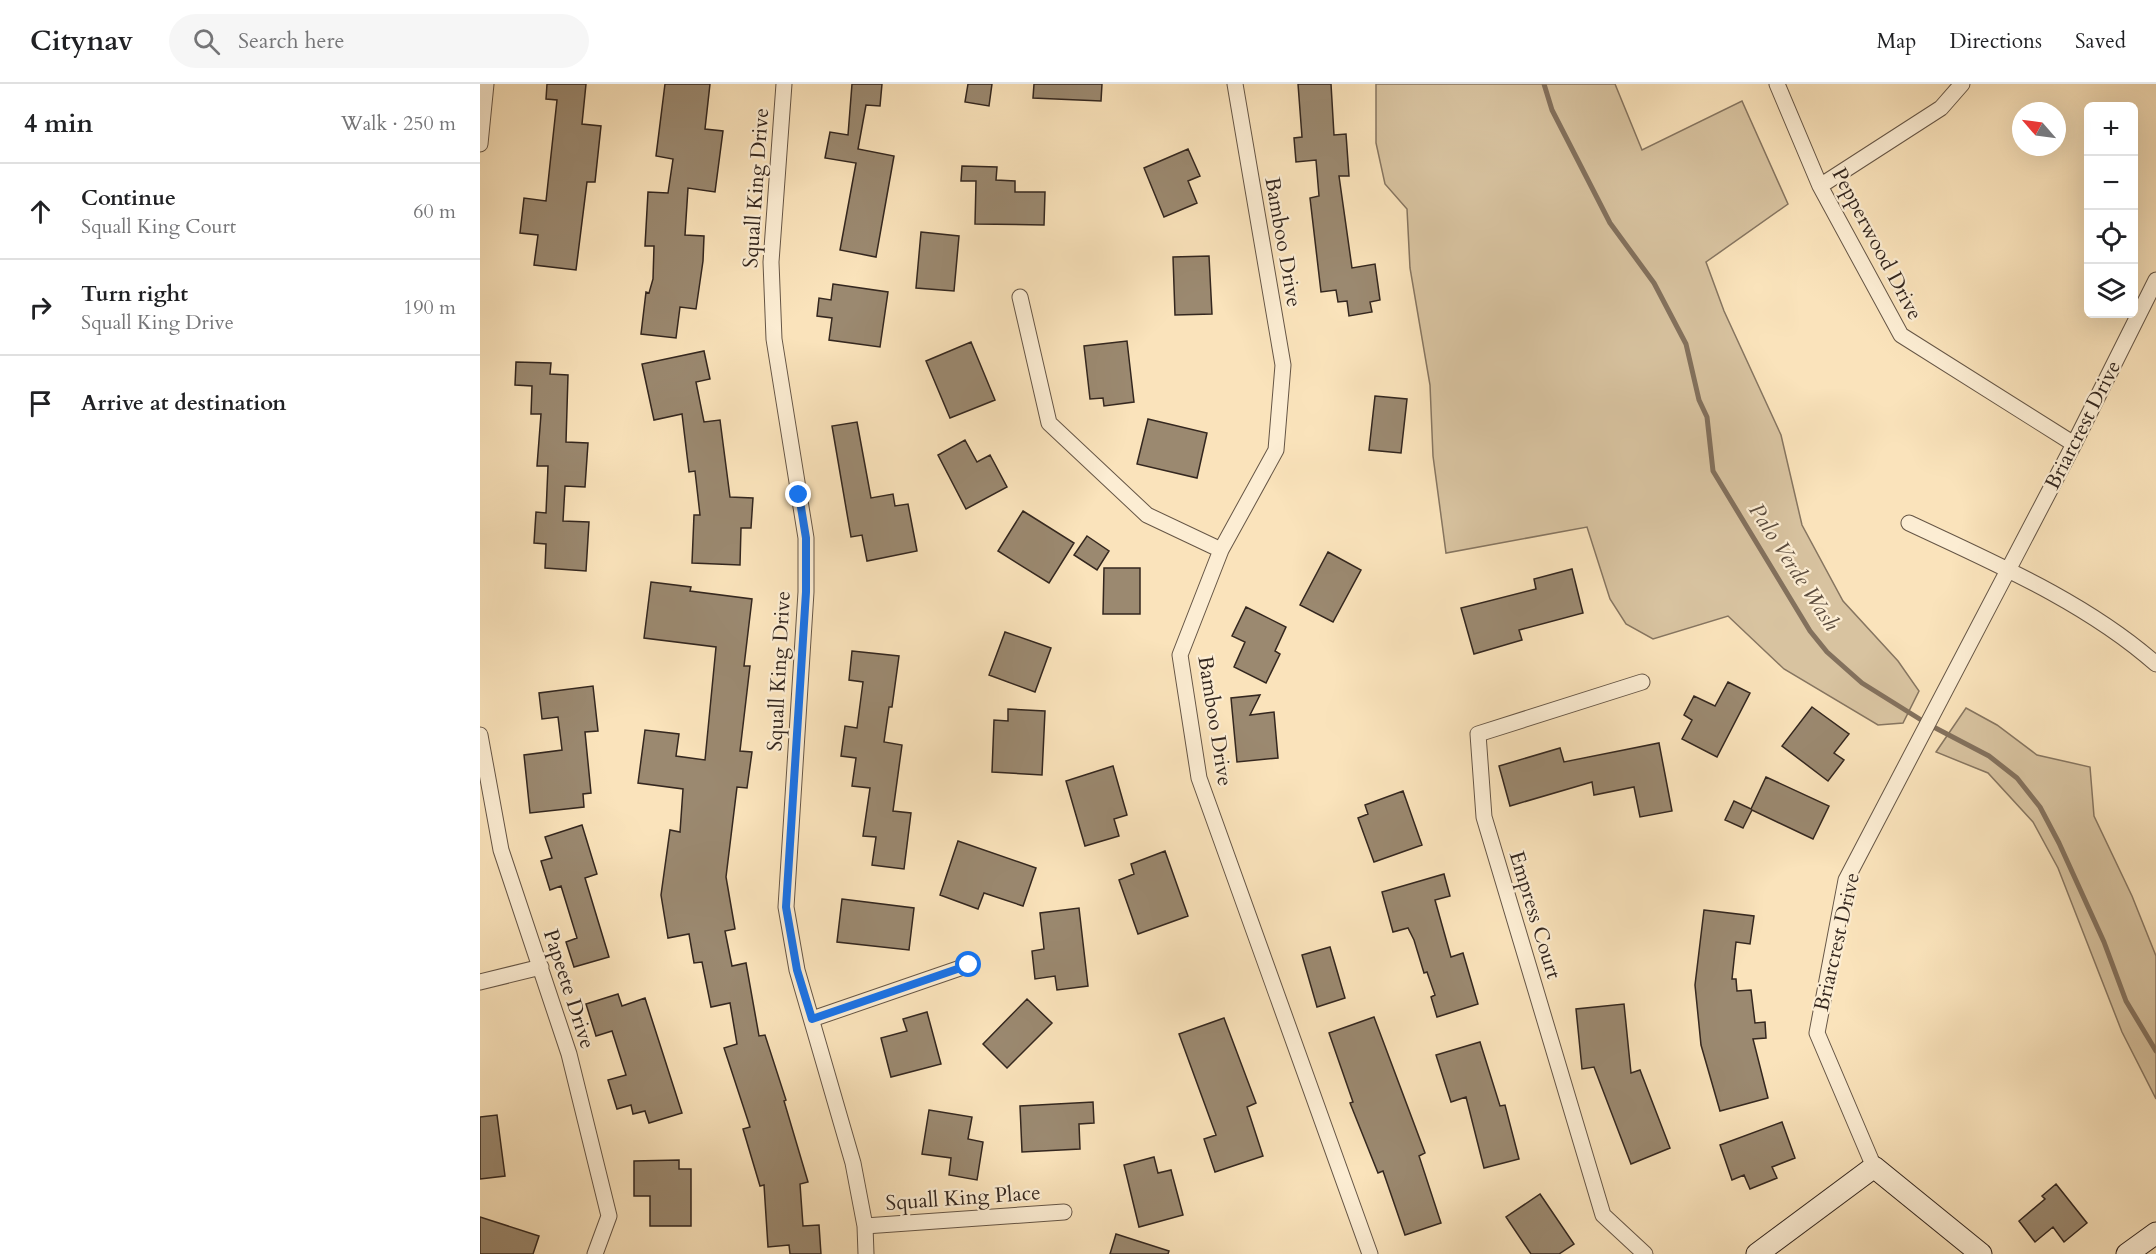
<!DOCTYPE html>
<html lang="en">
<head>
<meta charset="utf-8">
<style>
	:root { --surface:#fff; --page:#f6f6f6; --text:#202124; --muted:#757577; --line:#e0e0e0 }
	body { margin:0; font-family:Cardo,serif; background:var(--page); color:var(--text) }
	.controls { position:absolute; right:18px; top:18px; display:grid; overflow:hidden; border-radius:9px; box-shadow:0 6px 24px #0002 }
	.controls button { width:54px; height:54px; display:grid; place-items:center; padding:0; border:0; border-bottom:2px solid var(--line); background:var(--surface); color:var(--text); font:30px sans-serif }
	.compass { position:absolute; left:1532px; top:18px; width:54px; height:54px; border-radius:50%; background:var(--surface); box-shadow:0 6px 24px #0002; rotate:298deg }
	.stop { position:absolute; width:18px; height:18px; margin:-14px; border:4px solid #1a73e8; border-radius:50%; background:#fff }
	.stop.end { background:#1a73e8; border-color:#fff; box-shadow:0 2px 6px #0008 }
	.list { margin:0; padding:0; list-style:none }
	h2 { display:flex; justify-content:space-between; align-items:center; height:78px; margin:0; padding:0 24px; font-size:26px }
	h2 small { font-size:20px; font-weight:400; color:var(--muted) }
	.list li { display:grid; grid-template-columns:39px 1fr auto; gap:18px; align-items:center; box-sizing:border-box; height:96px; padding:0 24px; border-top:2px solid var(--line) }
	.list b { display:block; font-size:22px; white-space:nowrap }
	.list p { margin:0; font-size:20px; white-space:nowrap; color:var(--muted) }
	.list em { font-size:20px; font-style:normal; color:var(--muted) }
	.icon { flex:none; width:33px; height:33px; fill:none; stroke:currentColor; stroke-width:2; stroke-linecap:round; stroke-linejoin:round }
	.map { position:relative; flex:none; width:1676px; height:1170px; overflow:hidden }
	header { display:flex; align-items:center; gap:36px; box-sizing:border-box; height:84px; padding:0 30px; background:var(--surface); border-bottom:2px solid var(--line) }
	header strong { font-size:28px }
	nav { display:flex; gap:33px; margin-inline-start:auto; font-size:21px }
	.search { width:420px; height:54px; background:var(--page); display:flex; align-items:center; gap:15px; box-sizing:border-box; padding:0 21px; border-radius:33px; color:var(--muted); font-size:22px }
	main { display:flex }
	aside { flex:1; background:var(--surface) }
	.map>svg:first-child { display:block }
	.green { fill:#d8c3a0; stroke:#867560; stroke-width:1.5 }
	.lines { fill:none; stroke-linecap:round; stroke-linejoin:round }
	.stream { stroke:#83715d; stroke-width:5 }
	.building { fill:#9b8970; stroke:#34271f; stroke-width:1.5 }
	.street-casing { stroke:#665646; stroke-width:17 }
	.secondary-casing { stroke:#34271f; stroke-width:23 }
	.street { stroke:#fcedd3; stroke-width:15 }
	.secondary { stroke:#fcedd3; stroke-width:21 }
	.route { stroke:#1a73e8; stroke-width:8 }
	.labels { text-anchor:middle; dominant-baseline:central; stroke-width:4.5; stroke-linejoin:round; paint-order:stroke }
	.street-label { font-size:21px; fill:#34271f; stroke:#fcedd3 }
	.water-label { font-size:22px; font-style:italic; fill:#5b4c3e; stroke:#fcedd3 }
</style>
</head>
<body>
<header>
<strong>Citynav</strong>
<div class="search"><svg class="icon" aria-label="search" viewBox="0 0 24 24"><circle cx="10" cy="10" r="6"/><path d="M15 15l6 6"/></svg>Search here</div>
<nav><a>Map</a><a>Directions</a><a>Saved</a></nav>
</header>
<main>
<aside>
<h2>4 min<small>Walk · 250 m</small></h2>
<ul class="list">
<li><svg class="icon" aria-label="ahead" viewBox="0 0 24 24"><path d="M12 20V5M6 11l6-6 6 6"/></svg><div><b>Continue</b><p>Squall King Court</p></div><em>60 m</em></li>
<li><svg class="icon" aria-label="right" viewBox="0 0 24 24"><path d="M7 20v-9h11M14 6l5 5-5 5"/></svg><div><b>Turn right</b><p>Squall King Drive</p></div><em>190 m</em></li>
<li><svg class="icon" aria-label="arrive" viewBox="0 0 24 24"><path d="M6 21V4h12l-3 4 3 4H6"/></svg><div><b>Arrive at destination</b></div></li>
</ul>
</aside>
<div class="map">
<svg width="1676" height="1170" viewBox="0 0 1676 1170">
	<rect width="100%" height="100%" fill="#fae3bb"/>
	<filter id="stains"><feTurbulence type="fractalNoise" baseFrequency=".00333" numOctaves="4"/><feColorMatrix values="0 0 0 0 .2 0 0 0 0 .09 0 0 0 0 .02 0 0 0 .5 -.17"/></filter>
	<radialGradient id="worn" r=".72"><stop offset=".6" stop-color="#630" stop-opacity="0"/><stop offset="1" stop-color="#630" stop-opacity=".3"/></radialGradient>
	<path class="green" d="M 896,0 L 1135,0 L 1162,66 L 1262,17 L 1308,120 L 1226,178 L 1244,227 L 1301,351 L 1322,441 L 1363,517 L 1418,577 L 1439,607 L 1423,639 L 1398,641 L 1304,585 L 1248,532 L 1173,555 L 1146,540 L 1130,515 L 1107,443 L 966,469 L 953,372 L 950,301 L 930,184 L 927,125 L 905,100 L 896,59 Z
		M 1486,624 L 1517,641 L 1557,671 L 1610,683 L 1614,732 L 1652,812 L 1676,872 L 1676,1015 L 1642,948 L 1578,784 L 1553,738 L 1508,689 L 1456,668 Z"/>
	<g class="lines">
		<path class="stream" d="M 1064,0 L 1072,26 L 1130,139 L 1174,199 L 1206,260 L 1219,316 L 1227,333 L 1233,387 L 1330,547 L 1347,568 L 1382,599 L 1446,639 L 1509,672 L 1537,694 L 1560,723 L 1579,759 L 1624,858 L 1646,917 L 1676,967"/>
	</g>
	<path class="building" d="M 67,0 L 106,0 L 102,40 L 121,42 L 115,98 L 107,98 L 96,186 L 54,181 L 58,151 L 40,149 L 44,114 L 66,117 L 77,16 L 66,15 Z
		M 185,0 L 230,0 L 225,45 L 243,47 L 235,108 L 208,104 L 205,151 L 224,152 L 223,177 L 216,225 L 200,223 L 196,254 L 161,250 L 166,208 L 169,209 L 173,195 L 174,162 L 165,162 L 168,108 L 188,109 L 193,75 L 176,72 Z
		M 372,0 L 402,0 L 400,22 L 386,21 L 378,65 L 414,72 L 396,173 L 360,166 L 376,79 L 345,74 L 350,48 L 368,51 Z
		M 488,0 L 512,0 L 509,22 L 485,18 Z
		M 554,0 L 622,0 L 621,17 L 553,14 Z
		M 818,0 L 851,0 L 854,51 L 866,50 L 869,92 L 859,92 L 872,184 L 895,180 L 900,216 L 890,218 L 892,228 L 869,232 L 867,217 L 858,218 L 856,206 L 841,208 L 830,114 L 839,112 L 836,76 L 816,78 L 814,54 L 822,53 Z
		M 708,65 L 720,92 L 708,97 L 717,119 L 684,133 L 664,84 Z
		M 482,82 L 517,83 L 516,96 L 535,97 L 535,108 L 565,108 L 564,141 L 495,140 L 496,97 L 481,97 Z
		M 441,148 L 479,152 L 474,207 L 436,204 Z
		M 729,172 L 732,230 L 695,231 L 693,173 Z
		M 353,200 L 408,208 L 400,263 L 349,256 L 352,234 L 337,232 L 339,214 L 351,216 Z
		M 647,257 L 654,318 L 624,322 L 623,314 L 610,315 L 604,262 Z
		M 491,258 L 515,316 L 470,334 L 446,277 Z
		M 224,267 L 230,295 L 216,298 L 224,338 L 240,336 L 250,413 L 273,414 L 271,444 L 261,444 L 260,481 L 212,479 L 214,431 L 220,431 L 215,387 L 209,388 L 202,330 L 174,336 L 162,280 Z
		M 36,278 L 71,279 L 70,290 L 88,291 L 86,358 L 108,359 L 105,403 L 85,402 L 83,437 L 109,438 L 106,487 L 65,484 L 66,460 L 54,459 L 56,428 L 66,429 L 68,382 L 57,382 L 61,330 L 51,330 L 52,302 L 35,301 Z
		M 895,312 L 927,315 L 921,369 L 889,366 Z
		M 668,335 L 727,349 L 717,394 L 657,380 Z
		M 377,338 L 391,414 L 413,410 L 415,422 L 428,420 L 437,467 L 387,477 L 382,451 L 371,453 L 352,342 Z
		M 485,356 L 497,378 L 510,371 L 527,403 L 486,425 L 458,371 Z
		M 543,427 L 594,459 L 569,499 L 518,467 Z
		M 607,452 L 629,467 L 617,486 L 594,471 Z
		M 848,468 L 881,486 L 853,538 L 820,521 Z
		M 624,484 L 660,484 L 660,530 L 623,530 Z
		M 1092,485 L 1103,529 L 1039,546 L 1042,556 L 994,570 L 981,524 L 1056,505 L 1054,495 Z
		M 171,498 L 211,503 L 210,507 L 272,515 L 264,582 L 270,582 L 260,667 L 272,668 L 267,704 L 257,703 L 246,793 L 255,845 L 245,847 L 252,882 L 266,879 L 279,952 L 285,951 L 306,1016 L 304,1017 L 328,1098 L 320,1100 L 323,1142 L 339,1141 L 341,1170 L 310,1170 L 309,1161 L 288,1163 L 284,1101 L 280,1102 L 263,1045 L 270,1043 L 244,964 L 257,960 L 250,919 L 231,923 L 222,878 L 214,879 L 209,850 L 188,854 L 181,811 L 190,746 L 200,748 L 203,705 L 158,699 L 165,646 L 199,650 L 196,672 L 225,676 L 236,563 L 164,554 Z
		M 766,523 L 806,543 L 795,567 L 800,570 L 786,599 L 754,583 L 765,558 L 752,552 Z
		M 525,548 L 571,564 L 555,608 L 509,591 Z
		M 372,567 L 419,572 L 412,623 L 409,623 L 404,658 L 422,661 L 413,727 L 431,729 L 424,785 L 392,781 L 396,753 L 383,752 L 390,704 L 372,702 L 376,674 L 361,672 L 365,642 L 377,644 L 383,598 L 369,596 Z
		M 1248,598 L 1270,609 L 1237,673 L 1202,655 L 1212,636 L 1204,631 L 1214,612 L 1235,622 Z
		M 113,602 L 118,647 L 105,648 L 111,709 L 103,710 L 104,723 L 50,729 L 44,671 L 82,666 L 78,633 L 62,635 L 59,609 Z
		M 780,611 L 770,631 L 794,628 L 798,674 L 757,678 L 751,614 Z
		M 1332,623 L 1369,650 L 1354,669 L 1364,676 L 1348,697 L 1302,662 Z
		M 528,625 L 565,627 L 562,691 L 512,688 L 514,636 L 528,637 Z
		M 1179,659 L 1192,727 L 1160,733 L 1154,703 L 1114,711 L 1112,698 L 1030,722 L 1019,682 L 1080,664 L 1084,678 Z
		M 633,682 L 647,731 L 634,735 L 639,752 L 605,762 L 586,697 Z
		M 1286,693 L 1349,722 L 1333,755 L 1272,726 L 1263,744 L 1245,736 L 1254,717 L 1271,725 Z
		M 923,707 L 942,761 L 894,778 L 878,734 L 888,730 L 885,721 Z
		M 102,741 L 117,790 L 105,794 L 129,873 L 94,883 L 86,858 L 97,854 L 81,802 L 70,806 L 61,777 L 72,774 L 65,753 Z
		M 478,757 L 556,784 L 543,822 L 504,809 L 498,825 L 460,811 Z
		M 685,767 L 708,832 L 658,850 L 639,796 L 654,790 L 651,780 Z
		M 964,790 L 970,812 L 955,816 L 971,873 L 983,869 L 998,920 L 957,933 L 951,913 L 955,911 L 947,888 L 944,889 L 934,856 L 928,844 L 913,848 L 902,808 Z
		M 362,815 L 434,824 L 429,866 L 357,858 Z
		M 599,824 L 608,902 L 577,906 L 575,892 L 555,895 L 552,867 L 564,865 L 560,829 Z
		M 1224,826 L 1274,832 L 1270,860 L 1256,858 L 1252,895 L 1256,895 L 1257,907 L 1271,906 L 1275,939 L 1285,938 L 1286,954 L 1273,955 L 1288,1014 L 1240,1027 L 1221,961 L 1215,901 Z
		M 850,863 L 865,914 L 837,923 L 822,871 Z
		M 138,910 L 142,922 L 165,914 L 202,1029 L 169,1039 L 165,1027 L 153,1030 L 151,1021 L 137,1025 L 128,996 L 146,991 L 132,947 L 116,952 L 106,920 Z
		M 547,915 L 572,939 L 527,984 L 503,960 Z
		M 1144,920 L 1151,989 L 1160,986 L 1190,1064 L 1151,1080 L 1114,983 L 1102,985 L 1096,925 Z
		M 447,928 L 461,980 L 411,993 L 401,954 L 427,947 L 423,935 Z
		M 894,933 L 945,1069 L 939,1072 L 961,1139 L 925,1151 L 903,1087 L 898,1089 L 870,1019 L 873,1018 L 849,949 Z
		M 744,934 L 776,1019 L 767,1023 L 783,1072 L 735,1088 L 724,1055 L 736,1051 L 699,950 Z
		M 1000,958 L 1020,1022 L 1025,1021 L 1039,1075 L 1004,1084 L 986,1013 L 971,1018 L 956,971 Z
		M 613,1018 L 614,1039 L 599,1040 L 600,1065 L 542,1068 L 540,1022 Z
		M 449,1026 L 492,1033 L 488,1055 L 503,1058 L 497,1096 L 469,1091 L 471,1074 L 442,1070 Z
		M 17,1031 L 25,1092 L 0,1095 L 0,1033 Z
		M 1302,1038 L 1315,1074 L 1292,1083 L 1297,1094 L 1270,1105 L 1264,1091 L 1252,1096 L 1240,1061 Z
		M 674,1073 L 678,1089 L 691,1086 L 703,1131 L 659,1143 L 644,1081 Z
		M 199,1076 L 199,1085 L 211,1085 L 211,1142 L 170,1142 L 170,1112 L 154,1112 L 154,1077 Z
		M 1576,1100 L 1607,1139 L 1584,1158 L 1573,1143 L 1555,1158 L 1539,1137 L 1565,1115 L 1562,1112 Z
		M 1060,1110 L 1094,1160 L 1079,1170 L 1051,1170 L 1026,1133 Z
		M 0,1133 L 59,1152 L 53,1170 L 0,1170 Z
		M 636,1150 L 689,1167 L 688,1170 L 630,1170 Z"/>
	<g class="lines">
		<defs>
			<path id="street" d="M 304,0 L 291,178 L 294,255 L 326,454 L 326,508 L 306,823 L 317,886 L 373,1079 L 385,1142 L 386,1170
				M 755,0 L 803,281 L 796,366 L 741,466 L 700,571 L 719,694 L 890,1170
				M 1297,0 L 1340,102 L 1421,251 L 1594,360
				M 0,60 L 6,0
				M 1340,102 L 1461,24 L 1482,0
				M 540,213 L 569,339 L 667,431 L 741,466
				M 1429,439 C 1512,478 1606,518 1676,580
				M 1162,598 L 998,650 L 1004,733 L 1123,1131 L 1165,1170
				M 0,651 L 21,766 L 89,970 L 129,1132 L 115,1170
				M 0,898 L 61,883
				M 332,935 L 489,881
				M 1394,1083 L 1337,949 L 1366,796 L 1594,360 L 1676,196
				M 385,1142 L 584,1128"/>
			<path id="secondary" d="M 1277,1170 L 1394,1083 L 1501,1170
				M 1647,1170 L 1676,1149"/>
		</defs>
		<use href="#street" class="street-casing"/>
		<use href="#secondary" class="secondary-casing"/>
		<use href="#street" class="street"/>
		<use href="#secondary" class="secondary"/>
	</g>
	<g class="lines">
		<path class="route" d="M 319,411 L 326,454 L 326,508 L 306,823 L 317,886 L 332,935 L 489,881"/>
	</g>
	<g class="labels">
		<g class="street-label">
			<text transform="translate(276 104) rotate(-86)">Squall King Drive</text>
			<text transform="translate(803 158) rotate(80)">Bamboo Drive</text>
			<text transform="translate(1397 160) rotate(62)">Pepperwood Drive</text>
			<text transform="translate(1603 341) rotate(-63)">Briarcrest Drive</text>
			<text transform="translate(299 587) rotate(-87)">Squall King Drive</text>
			<text transform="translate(735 637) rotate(81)">Bamboo Drive</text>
			<text transform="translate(1055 831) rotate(73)">Empress Court</text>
			<text transform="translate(1357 858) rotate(-77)">Briarcrest Drive</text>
			<text transform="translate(89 905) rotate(72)">Papeete Drive</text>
			<text transform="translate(483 1114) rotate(-4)">Squall King Place</text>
		</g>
		<g class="water-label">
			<text transform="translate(1314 483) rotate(57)">Palo Verde Wash</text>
		</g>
	</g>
	<rect width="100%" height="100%" filter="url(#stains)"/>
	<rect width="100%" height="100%" fill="url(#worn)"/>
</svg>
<div class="controls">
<button>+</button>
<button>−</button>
<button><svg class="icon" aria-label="locate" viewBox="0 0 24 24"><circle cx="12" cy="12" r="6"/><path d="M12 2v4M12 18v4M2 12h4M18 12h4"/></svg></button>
<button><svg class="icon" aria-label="layers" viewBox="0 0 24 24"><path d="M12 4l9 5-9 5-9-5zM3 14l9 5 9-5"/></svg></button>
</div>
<svg class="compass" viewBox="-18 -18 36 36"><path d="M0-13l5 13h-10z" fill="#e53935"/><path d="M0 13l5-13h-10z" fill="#757577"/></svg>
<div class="stop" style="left:489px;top:881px"></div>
<div class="stop end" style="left:319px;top:411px"></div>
</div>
</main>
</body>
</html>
